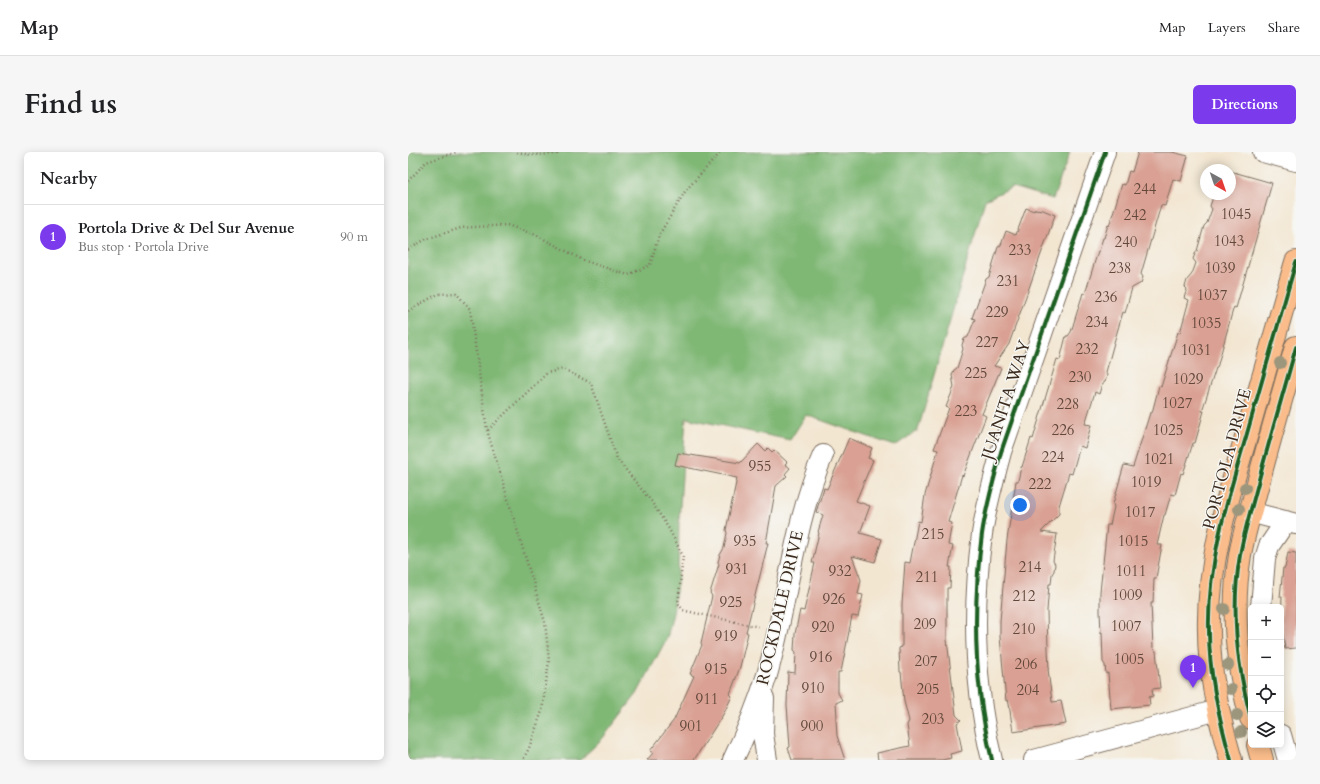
<!DOCTYPE html>
<html lang="en">
<head>
<meta charset="utf-8">
<style>
	:root { --surface:#fff; --page:#f6f6f6; --text:#202124; --muted:#757577; --line:#e0e0e0; --accent:#7c3aed }
	body { margin:0; font-family:Cardo,serif; background:var(--page); color:var(--text) }
	.controls { position:absolute; right:12px; bottom:12px; display:grid; overflow:hidden; border-radius:6px; box-shadow:0 2px 10px #0003 }
	.controls button { width:36px; height:36px; display:grid; place-items:center; padding:0; border:0; border-bottom:1px solid var(--line); background:var(--surface); color:var(--text); font:20px sans-serif }
	.compass { position:absolute; left:792px; top:12px; width:36px; height:36px; border-radius:50%; background:var(--surface); box-shadow:0 2px 10px #0003; rotate:140deg }
	.you { position:absolute; left:612px; top:353px; width:14px; height:14px; margin:-10px; border:3px solid #fff; border-radius:50%; background:#1a73e8; box-shadow:0 0 0 6px #1a73e833 }
	.badge { display:grid; place-items:center; width:26px; height:26px; border-radius:50%; background:var(--accent); color:#fff; font-size:13px; font-weight:700 }
	.pin { position:absolute; translate:-50% -33px; filter:drop-shadow(0 1px 2px #0008) }
	.pin::after { content:''; position:absolute; top:21px; width:14px; height:12px; background:inherit; clip-path:polygon(0 0,100% 0,50% 100%) }
	.list { margin:0; padding:0; list-style:none }
	h2 { display:flex; justify-content:space-between; align-items:center; height:52px; margin:0; padding:0 16px; font-size:17px }
	h2 small { font-size:13px; font-weight:400; color:var(--muted) }
	.list li { display:grid; grid-template-columns:26px 1fr auto; gap:12px; align-items:center; box-sizing:border-box; height:64px; padding:0 16px; border-top:1px solid var(--line) }
	.list b { display:block; font-size:15px; white-space:nowrap }
	.list p { margin:0; font-size:13px; white-space:nowrap; color:var(--muted) }
	.list em { font-size:13px; font-style:normal; color:var(--muted) }
	.icon { flex:none; width:22px; height:22px; fill:none; stroke:currentColor; stroke-width:2; stroke-linecap:round; stroke-linejoin:round }
	.map { position:relative; flex:none; width:888px; height:608px; overflow:hidden; border-radius:6px }
	header { display:flex; align-items:center; gap:24px; box-sizing:border-box; height:56px; padding:0 20px; background:var(--surface); border-bottom:1px solid var(--line) }
	header strong { font-size:19px }
	nav { display:flex; gap:22px; margin-inline-start:auto; font-size:14px }
	.intro { display:flex; align-items:center; justify-content:space-between; box-sizing:border-box; height:96px; padding:0 24px }
	h1 { margin:0; font-size:28px }
	.button { padding:10px 18px; border-radius:6px; background:var(--accent); color:#fff; font-size:14px; font-weight:700 }
	main { display:flex; gap:24px; padding:0 24px }
	aside { flex:1; background:var(--surface); border-radius:6px; box-shadow:0 2px 10px #0003 }
	.map>svg:first-child { display:block }
	.forest { fill:#7fb774; stroke:#5d7049 }
	.building { fill:#d9a093 }
	.lines { fill:none; stroke-linecap:round; stroke-linejoin:round }
	.minor-casing { stroke:#7b6c5d; stroke-width:22 }
	.major-casing { stroke:#7b6c5d; stroke-width:24 }
	.path { stroke:#7b6c5d; stroke-width:2.5; stroke-dasharray:1 3; stroke-linecap:butt }
	.minor { stroke:#fff; stroke-width:20 }
	.major { stroke:#f9bc8a; stroke-width:22 }
	.cycleway-casing { stroke:#f6f6f2; stroke-width:6 }
	.cycleway { stroke:#1b5e20; stroke-width:4 }
	.tree { fill:#9c967d }
	.labels { text-anchor:middle; dominant-baseline:central; stroke-width:3; stroke-linejoin:round; paint-order:stroke }
	.number-label { font-size:15px; fill:#62483b }
	.street-label { font-size:17px; fill:#3b2a1e; stroke:#f6f6f2 }
</style>
</head>
<body>
<header>
<strong>Map</strong>
<nav><a>Map</a><a>Layers</a><a>Share</a></nav>
</header>
<div class="intro"><h1>Find us</h1><a class="button">Directions</a></div>
<main>
<aside>
<h2>Nearby<small></small></h2>
<ul class="list">
<li><span class="badge">1</span><div><b>Portola Drive &amp; Del Sur Avenue</b><p>Bus stop · Portola Drive</p></div><em>90 m</em></li>
</ul>
</aside>
<div class="map">
<svg width="888" height="608" viewBox="0 0 888 608">
	<rect width="100%" height="100%" fill="#f6f6f2"/>
	<filter id="ink" filterUnits="userSpaceOnUse"><feTurbulence type="fractalNoise" baseFrequency=".025" numOctaves="2"/><feDisplacementMap in="SourceGraphic" scale="8" xChannelSelector="R" yChannelSelector="G"/><feConvolveMatrix kernelMatrix="1 2 1 2 8 2 1 2 1" color-interpolation-filters="sRGB"/></filter>
	<filter id="wash" filterUnits="userSpaceOnUse"><feTurbulence type="fractalNoise" baseFrequency=".012" numOctaves="4" result="noise"/><feDisplacementMap in="SourceGraphic" scale="16" xChannelSelector="R" yChannelSelector="G"/><feGaussianBlur stdDeviation="0.9" result="paint"/><feColorMatrix in="noise" values="0 0 0 0 0 0 0 0 0 0 0 0 0 0 0 0 0 1.4 0 .05"/><feComposite in="paint" operator="in"/></filter>
	<g filter="url(#wash)">
		<rect width="100%" height="100%" fill="#f3e6d1"/>
		<path class="forest" d="M 0,0 L 662,0 L 645,47 L 604,35 L 577,48 L 510,278 L 487,294 L 398,263 L 382,288 L 278,266 L 271,369 L 270,425 L 265,461 L 259,486 L 229,542 L 194,587 L 172,608 L 0,608 Z"/>
		<g id="blocks">
			<path class="building" d="M 730,0 L 764,0 L 780,4 L 773,29 L 765,27 L 757,54 L 753,53 L 733,122 L 735,125 L 733,131 L 724,136 L 717,161 L 715,160 L 707,187 L 698,220 L 699,224 L 697,230 L 694,232 L 691,242 L 687,240 L 677,272 L 683,273 L 677,296 L 672,294 L 664,322 L 661,321 L 651,354 L 651,362 L 633,380 L 649,382 L 645,409 L 647,412 L 646,419 L 644,422 L 643,432 L 641,432 L 639,459 L 640,498 L 641,517 L 640,517 L 644,550 L 653,549 L 658,572 L 605,580 L 601,552 L 600,548 L 598,549 L 592,485 L 592,469 L 599,388 L 608,329 L 610,329 L 613,315 L 614,315 L 623,286 L 625,287 L 649,207 L 652,208 L 658,184 L 660,184 L 663,180 L 675,141 L 677,142 L 690,99 L 691,99 L 695,86 L 696,86 L 700,73 L 701,74 L 714,32 L 717,33 L 721,19 L 724,20 Z
				M 822,19 L 864,31 L 828,156 L 826,155 L 824,161 L 809,216 L 808,216 L 794,259 L 796,259 L 787,291 L 785,291 L 775,322 L 773,321 L 767,343 L 763,342 L 757,363 L 756,363 L 749,393 L 754,393 L 748,426 L 746,426 L 745,451 L 743,451 L 745,496 L 748,499 L 752,536 L 744,537 L 745,544 L 741,545 L 742,553 L 703,557 L 700,521 L 698,522 L 697,513 L 695,510 L 694,480 L 693,481 L 692,460 L 692,440 L 699,373 L 702,373 L 706,355 L 705,352 L 716,313 L 725,315 L 742,261 L 744,261 L 751,234 L 753,235 L 770,180 L 772,181 L 781,148 L 776,146 L 779,137 L 777,135 L 779,128 L 784,122 L 788,111 L 785,107 L 787,102 L 789,99 L 796,74 L 799,71 L 804,57 L 802,54 L 806,42 L 822,42 Z
				M 618,56 L 626,59 L 627,57 L 635,58 L 647,63 L 601,192 L 586,214 L 593,216 L 574,262 L 578,264 L 555,324 L 554,323 L 540,370 L 544,371 L 540,393 L 545,394 L 541,415 L 543,415 L 542,436 L 539,436 L 539,488 L 548,563 L 553,568 L 549,571 L 554,599 L 542,602 L 543,606 L 534,608 L 470,608 L 469,601 L 502,594 L 499,573 L 501,569 L 496,549 L 493,520 L 492,520 L 491,496 L 494,495 L 494,452 L 497,410 L 502,411 L 510,369 L 513,370 L 517,343 L 530,298 L 526,297 L 541,256 L 538,255 L 546,235 L 544,223 L 546,218 L 549,216 L 555,197 L 554,193 L 556,187 L 560,185 L 567,167 L 564,166 L 578,127 L 581,125 L 590,95 L 593,93 L 598,79 L 608,83 Z
				M 441,286 L 464,296 L 460,306 L 465,308 L 448,349 L 462,354 L 452,381 L 474,387 L 467,410 L 444,404 L 453,428 L 450,442 L 455,443 L 450,465 L 444,464 L 433,520 L 430,520 L 430,541 L 434,548 L 428,551 L 429,565 L 428,568 L 429,584 L 437,608 L 384,608 L 380,596 L 382,595 L 379,553 L 380,520 L 387,521 L 388,500 L 386,498 L 387,482 L 392,458 L 396,459 L 407,411 L 404,411 L 411,381 L 410,380 L 415,363 L 408,360 L 416,336 L 419,337 Z
				M 350,292 L 357,299 L 360,296 L 364,300 L 366,298 L 379,310 L 377,312 L 382,316 L 377,322 L 379,324 L 368,334 L 358,391 L 360,391 L 338,480 L 340,481 L 332,515 L 322,542 L 324,544 L 316,561 L 286,608 L 239,608 L 245,601 L 242,599 L 266,568 L 286,524 L 282,522 L 294,493 L 293,491 L 304,444 L 302,441 L 311,412 L 310,410 L 312,403 L 316,396 L 319,381 L 318,378 L 329,326 L 267,313 L 270,301 L 332,311 Z
				M 880,400 L 888,401 L 888,496 L 877,497 L 873,467 L 874,445 L 872,445 L 875,416 L 877,416 Z"/>
		</g>
	</g>
	<g filter="url(#ink)">
		<use href="#blocks" fill-opacity="0" stroke="#7b6c5d" stroke-width="1"/>
		<g class="lines">
			<defs>
				<path id="minor" d="M 855,0 L 888,9
					M 842,360 L 888,372
					M 853,455 L 857,407 L 861,394 L 878,369
					M 356,546 L 355,582 L 359,608
					M 873,583 L 880,608
					M 325,608 C 338,581 350,552 359,523 C 380,450 385,373 415,303
					M 584,608 C 566,534 564,458 574,382 C 578,354 586,327 593,300 L 697,0
					M 626,608 L 810,558"/>
				<path id="major" d="M 843,566 C 829,514 823,456 832,403 C 836,380 843,358 849,335 C 861,289 875,242 888,195
					M 850,593 L 854,608
					M 823,608 C 811,567 801,523 801,480 C 799,413 819,348 838,285 C 855,226 871,168 888,110"/>
			</defs>
			<use href="#minor" class="minor-casing"/>
			<use href="#major" class="major-casing"/>
			<path class="path" d="M 109,0 L 123,3 L 149,2 L 152,0
				M 0,29 L 18,10 L 49,0
				M 0,98 L 18,87 L 53,76 L 99,73 L 128,83 L 177,109 L 220,123 L 242,113 L 251,83 L 278,38 L 313,0
				M 0,159 L 30,142 L 48,141 L 62,157 L 79,278 L 137,470 L 141,509 L 134,559 L 121,596 L 115,608
				M 80,278 L 139,221 L 155,217 L 183,231 L 209,307 L 243,349 L 261,377 L 275,404 L 270,451 L 275,458 L 278,459 L 351,475"/>
			<use href="#minor" class="minor"/>
			<use href="#major" class="major"/>
			<defs>
				<path id="cycleway" d="M 843,566 C 829,514 823,456 832,403 C 836,380 843,358 849,335 C 861,289 875,242 888,195
					M 584,608 C 566,534 564,458 574,382 C 578,354 586,327 593,300 L 697,0
					M 823,608 C 811,567 801,523 801,480 C 799,413 819,348 838,285 C 855,226 871,168 888,110"/>
			</defs>
			<use href="#cycleway" class="cycleway-casing"/>
			<use href="#cycleway" class="cycleway"/>
		</g>
		<g class="tree">
			<circle cx="872" cy="211" r="6"/>
			<circle cx="837" cy="336" r="6"/>
			<circle cx="831" cy="357" r="6"/>
			<circle cx="816" cy="457" r="6"/>
			<circle cx="820" cy="513" r="6"/>
			<circle cx="823" cy="537" r="6"/>
			<circle cx="829" cy="563" r="6"/>
			<circle cx="833" cy="580" r="6"/>
		</g>
	</g>
	<g class="labels">
		<g class="number-label">
			<text x="737" y="37">244</text>
			<text x="828" y="62">1045</text>
			<text x="727" y="63">242</text>
			<text x="821" y="89">1043</text>
			<text x="718" y="90">240</text>
			<text x="612" y="98">233</text>
			<text x="712" y="116">238</text>
			<text x="812" y="116">1039</text>
			<text x="600" y="129">231</text>
			<text x="804" y="143">1037</text>
			<text x="698" y="145">236</text>
			<text x="589" y="160">229</text>
			<text x="689" y="170">234</text>
			<text x="798" y="171">1035</text>
			<text x="579" y="190">227</text>
			<text x="679" y="197">232</text>
			<text x="788" y="198">1031</text>
			<text x="568" y="221">225</text>
			<text x="672" y="225">230</text>
			<text x="780" y="227">1029</text>
			<text x="769" y="251">1027</text>
			<text x="660" y="252">228</text>
			<text x="558" y="259">223</text>
			<text x="655" y="278">226</text>
			<text x="760" y="278">1025</text>
			<text x="645" y="305">224</text>
			<text x="751" y="307">1021</text>
			<text x="352" y="314">955</text>
			<text x="738" y="330">1019</text>
			<text x="632" y="332">222</text>
			<text x="732" y="360">1017</text>
			<text x="525" y="382">215</text>
			<text x="337" y="389">935</text>
			<text x="725" y="389">1015</text>
			<text x="622" y="415">214</text>
			<text x="329" y="417">931</text>
			<text x="432" y="419">932</text>
			<text x="723" y="419">1011</text>
			<text x="519" y="425">211</text>
			<text x="719" y="443">1009</text>
			<text x="616" y="444">212</text>
			<text x="426" y="447">926</text>
			<text x="323" y="450">925</text>
			<text x="517" y="472">209</text>
			<text x="718" y="474">1007</text>
			<text x="415" y="475">920</text>
			<text x="616" y="477">210</text>
			<text x="318" y="484">919</text>
			<text x="413" y="505">916</text>
			<text x="721" y="507">1005</text>
			<text x="518" y="509">207</text>
			<text x="618" y="512">206</text>
			<text x="308" y="517">915</text>
			<text x="405" y="536">910</text>
			<text x="520" y="537">205</text>
			<text x="620" y="538">204</text>
			<text x="299" y="547">911</text>
			<text x="525" y="567">203</text>
			<text x="283" y="574">901</text>
			<text x="404" y="574">900</text>
		</g>
		<g class="street-label">
			<text transform="translate(598 248) rotate(-72)">JUANITA WAY</text>
			<text transform="translate(819 307) rotate(-75)">PORTOLA DRIVE</text>
			<text transform="translate(372 456) rotate(-77)">ROCKDALE DRIVE</text>
		</g>
	</g>
</svg>
<div class="controls">
<button>+</button>
<button>−</button>
<button><svg class="icon" aria-label="locate" viewBox="0 0 24 24"><circle cx="12" cy="12" r="6"/><path d="M12 2v4M12 18v4M2 12h4M18 12h4"/></svg></button>
<button><svg class="icon" aria-label="layers" viewBox="0 0 24 24"><path d="M12 4l9 5-9 5-9-5zM3 14l9 5 9-5"/></svg></button>
</div>
<svg class="compass" viewBox="-18 -18 36 36"><path d="M0-13l5 13h-10z" fill="#e53935"/><path d="M0 13l5-13h-10z" fill="#757577"/></svg>
<div class="you"></div>
<div class="pin badge" style="left:785px;top:536px">1</div>
</div>
</main>
</body>
</html>
